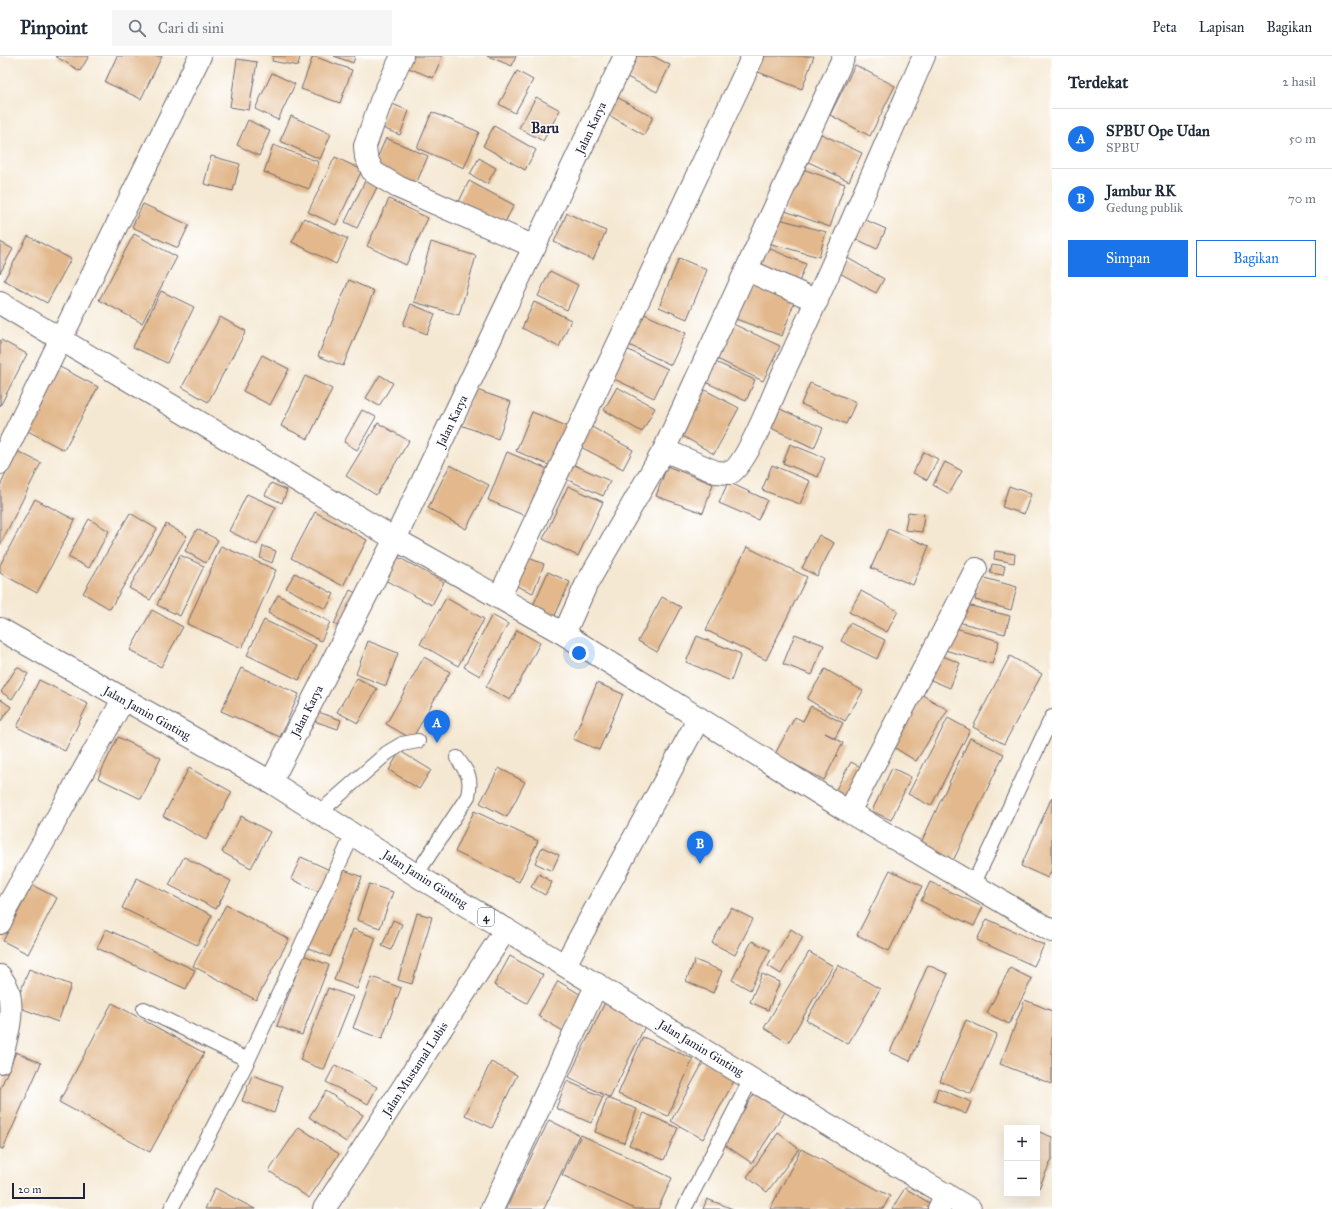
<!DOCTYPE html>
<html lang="id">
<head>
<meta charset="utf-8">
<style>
	:root { --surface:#fff; --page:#f6f6f7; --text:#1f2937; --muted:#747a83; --line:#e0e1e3; --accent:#1a73e8 }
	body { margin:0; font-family:"IM FELL Great Primer",serif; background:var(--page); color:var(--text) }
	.controls { position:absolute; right:12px; bottom:12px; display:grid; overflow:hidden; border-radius:0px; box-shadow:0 4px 16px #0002 }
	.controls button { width:36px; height:36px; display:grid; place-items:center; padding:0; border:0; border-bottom:1px solid var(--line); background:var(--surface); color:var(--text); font:20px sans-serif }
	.scale { position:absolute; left:12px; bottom:10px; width:73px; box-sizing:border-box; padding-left:4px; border:2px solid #22223b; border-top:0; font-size:11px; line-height:14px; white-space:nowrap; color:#22223b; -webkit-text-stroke:3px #fff; paint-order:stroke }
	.you { position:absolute; left:579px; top:597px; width:14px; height:14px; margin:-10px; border:3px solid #fff; border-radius:50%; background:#1a73e8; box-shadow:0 0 0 6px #1a73e833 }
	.badge { display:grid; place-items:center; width:26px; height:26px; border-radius:50%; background:var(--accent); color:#fff; font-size:13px; font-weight:700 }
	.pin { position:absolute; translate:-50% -33px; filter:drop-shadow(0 1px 2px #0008) }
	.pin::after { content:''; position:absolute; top:21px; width:14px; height:12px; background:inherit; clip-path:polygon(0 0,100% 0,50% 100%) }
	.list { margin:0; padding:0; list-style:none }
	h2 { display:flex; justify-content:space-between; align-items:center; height:52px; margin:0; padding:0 16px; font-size:17px }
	h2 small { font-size:13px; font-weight:400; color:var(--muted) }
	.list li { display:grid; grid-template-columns:26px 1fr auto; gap:12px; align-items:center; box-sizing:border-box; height:60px; padding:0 16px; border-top:1px solid var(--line) }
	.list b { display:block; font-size:15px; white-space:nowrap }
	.list p { margin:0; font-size:13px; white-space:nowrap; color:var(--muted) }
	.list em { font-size:13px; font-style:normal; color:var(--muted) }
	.actions { display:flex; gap:8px; padding:12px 16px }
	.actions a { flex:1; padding:9px 0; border:1px solid var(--accent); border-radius:0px; text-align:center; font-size:14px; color:var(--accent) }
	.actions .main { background:var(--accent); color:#fff }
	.icon { flex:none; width:22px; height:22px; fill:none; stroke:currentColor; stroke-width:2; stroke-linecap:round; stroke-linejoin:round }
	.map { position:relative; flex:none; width:1052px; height:1153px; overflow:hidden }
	header { display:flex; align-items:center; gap:24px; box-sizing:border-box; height:56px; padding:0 20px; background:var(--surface); border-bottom:1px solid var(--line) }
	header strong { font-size:19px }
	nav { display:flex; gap:22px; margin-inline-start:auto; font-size:14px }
	.search { width:280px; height:36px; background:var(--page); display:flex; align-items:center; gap:10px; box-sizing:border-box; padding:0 14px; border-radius:0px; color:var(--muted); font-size:15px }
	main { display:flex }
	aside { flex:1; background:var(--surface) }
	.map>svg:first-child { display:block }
	.building { fill:#e2b88c }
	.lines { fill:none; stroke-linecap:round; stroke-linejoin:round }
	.lane-casing { stroke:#6c6770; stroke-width:16 }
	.street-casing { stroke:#6c6770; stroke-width:24 }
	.highway-casing { stroke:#6c6770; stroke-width:24 }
	.lane { stroke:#fff; stroke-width:14 }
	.street { stroke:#fff; stroke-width:22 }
	.highway { stroke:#fff; stroke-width:22 }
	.labels { text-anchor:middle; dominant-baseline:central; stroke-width:3; stroke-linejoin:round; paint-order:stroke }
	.shield { fill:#fff; stroke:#646476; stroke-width:1 }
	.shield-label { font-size:11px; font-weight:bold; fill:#22223b }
	.street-label { font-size:12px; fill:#22223b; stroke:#fff }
	.quarter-label { font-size:14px; font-weight:bold; fill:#22223b; stroke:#fff }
</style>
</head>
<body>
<header>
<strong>Pinpoint</strong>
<div class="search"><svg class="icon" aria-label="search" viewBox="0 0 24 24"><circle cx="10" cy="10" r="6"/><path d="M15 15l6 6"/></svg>Cari di sini</div>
<nav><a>Peta</a><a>Lapisan</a><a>Bagikan</a></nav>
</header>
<main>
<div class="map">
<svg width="1052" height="1153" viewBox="0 0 1052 1153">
	<rect width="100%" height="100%" fill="#fff"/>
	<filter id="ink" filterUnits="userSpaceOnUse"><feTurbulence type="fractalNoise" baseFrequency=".025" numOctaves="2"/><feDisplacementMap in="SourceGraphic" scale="8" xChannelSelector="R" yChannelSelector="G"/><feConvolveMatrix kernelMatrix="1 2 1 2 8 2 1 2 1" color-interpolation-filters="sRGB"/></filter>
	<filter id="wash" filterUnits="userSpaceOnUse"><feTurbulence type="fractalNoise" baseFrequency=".012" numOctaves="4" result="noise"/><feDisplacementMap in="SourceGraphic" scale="16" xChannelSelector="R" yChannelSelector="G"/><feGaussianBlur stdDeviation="0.9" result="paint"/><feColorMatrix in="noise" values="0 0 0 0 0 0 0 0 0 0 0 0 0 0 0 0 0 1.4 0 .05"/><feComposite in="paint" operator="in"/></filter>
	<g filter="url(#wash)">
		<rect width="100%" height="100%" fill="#f5e8d2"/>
		<g id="blocks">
			<path class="building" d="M 55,0 L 89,0 L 80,15 Z
				M 117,0 L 162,0 L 141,43 L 105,26 Z
				M 273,0 L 300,0 L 298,10 L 272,5 Z
				M 313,0 L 352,14 L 340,47 L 301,33 Z
				M 334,0 L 355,0 L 353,7 Z
				M 408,0 L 440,0 L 442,1 L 433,22 L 404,10 Z
				M 487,0 L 516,0 L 512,10 Z
				M 632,0 L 653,0 L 670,9 L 657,36 L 623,19 Z
				M 759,0 L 814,0 L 802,33 L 753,14 Z
				M 237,3 L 257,6 L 249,54 L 230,51 Z
				M 855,9 L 895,30 L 870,80 L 830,59 Z
				M 517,15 L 533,24 L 515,57 L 499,48 Z
				M 272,17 L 295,28 L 278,64 L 255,53 Z
				M 615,40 L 653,61 L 644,79 L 605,57 Z
				M 536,41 L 560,54 L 543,85 L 519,72 Z
				M 390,47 L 409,55 L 400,79 L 380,71 Z
				M 432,56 L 479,76 L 464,112 L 417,92 Z
				M 291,60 L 331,78 L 320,103 L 280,85 Z
				M 248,64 L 270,75 L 259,100 L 237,89 Z
				M 494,70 L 536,94 L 525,114 L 483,90 Z
				M 815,75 L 862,97 L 849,125 L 802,103 Z
				M 386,82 L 428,100 L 416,128 L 374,109 Z
				M 273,89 L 319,106 L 309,133 L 264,116 Z
				M 211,100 L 240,108 L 233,135 L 204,128 Z
				M 335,101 L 362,114 L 336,169 L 308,156 Z
				M 479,102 L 496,112 L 487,128 L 470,118 Z
				M 800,112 L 845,128 L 830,171 L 785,155 Z
				M 366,123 L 378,129 L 357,172 L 345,166 Z
				M 469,125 L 514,149 L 500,176 L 456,152 Z
				M 389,143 L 428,162 L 406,209 L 367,190 Z
				M 143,148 L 189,169 L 178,192 L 132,171 Z
				M 567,157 L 606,175 L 593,204 L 554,186 Z
				M 859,161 L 886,173 L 877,193 L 850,180 Z
				M 304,162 L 348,183 L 336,208 L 292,186 Z
				M 776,162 L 826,176 L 819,201 L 768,187 Z
				M 134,178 L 177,201 L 142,267 L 99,244 Z
				M 28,180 L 71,203 L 47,247 L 4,224 Z
				M 0,186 L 13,193 L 0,217 Z
				M 431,186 L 476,200 L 459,259 L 414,246 Z
				M 768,192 L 806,208 L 797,231 L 759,216 Z
				M 844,200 L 884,223 L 876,237 L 836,215 Z
				M 679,202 L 707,214 L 687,263 L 659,251 Z
				M 550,215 L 578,229 L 567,254 L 538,240 Z
				M 349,224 L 374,235 L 343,310 L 318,300 Z
				M 746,225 L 795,244 L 782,280 L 733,262 Z
				M 161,235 L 194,251 L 167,307 L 133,291 Z
				M 534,246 L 571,264 L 559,291 L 522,272 Z
				M 411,248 L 435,258 L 427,278 L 403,269 Z
				M 642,257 L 686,277 L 671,309 L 627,288 Z
				M 220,261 L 246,275 L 208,346 L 182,331 Z
				M 731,267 L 780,290 L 763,325 L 715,302 Z
				M 1,284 L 27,298 L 0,350 L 0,285 Z
				M 622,291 L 668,313 L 654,342 L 608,320 Z
				M 262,299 L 289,313 L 270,349 L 243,335 Z
				M 713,305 L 755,324 L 746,345 L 703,325 Z
				M 58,310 L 98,331 L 64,394 L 24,373 Z
				M 380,319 L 393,327 L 379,350 L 366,342 Z
				M 305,320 L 332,333 L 308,383 L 281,370 Z
				M 810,327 L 856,346 L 846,368 L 801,348 Z
				M 617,331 L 655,352 L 642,376 L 604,354 Z
				M 474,333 L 511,346 L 498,383 L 461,369 Z
				M 703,333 L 739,352 L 714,398 L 679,378 Z
				M 780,353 L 823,372 L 814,392 L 771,372 Z
				M 362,354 L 376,361 L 357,394 L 344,386 Z
				M 532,356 L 569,371 L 553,411 L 516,395 Z
				M 378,367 L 409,385 L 376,439 L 346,420 Z
				M 590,370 L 633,394 L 623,413 L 579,390 Z
				M 790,388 L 825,402 L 818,421 L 783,407 Z
				M 17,395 L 41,407 L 0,489 L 0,430 Z
				M 507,396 L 550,414 L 530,462 L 488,444 Z
				M 924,396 L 938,403 L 927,424 L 913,417 Z
				M 945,406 L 962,415 L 949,438 L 933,429 Z
				M 570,407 L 610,425 L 603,440 L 564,422 Z
				M 450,409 L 489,429 L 466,473 L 428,452 Z
				M 772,409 L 810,425 L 800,448 L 762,434 Z
				M 667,410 L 713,428 L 703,457 L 656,440 Z
				M 728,426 L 767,444 L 758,464 L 719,447 Z
				M 271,427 L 287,434 L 282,447 L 265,439 Z
				M 568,430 L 603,446 L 578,500 L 543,483 Z
				M 1009,430 L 1031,438 L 1024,458 L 1002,451 Z
				M 247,438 L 276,451 L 257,489 L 229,475 Z
				M 35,443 L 75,464 L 37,537 L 0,517 L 0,509 Z
				M 315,456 L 367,484 L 343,530 L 291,502 Z
				M 908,456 L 924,458 L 922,476 L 905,474 Z
				M 130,457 L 157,473 L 110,553 L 83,537 Z
				M 89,463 L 109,475 L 89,512 L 68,501 Z
				M 166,468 L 187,480 L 150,544 L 129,532 Z
				M 197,473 L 218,484 L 206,507 L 185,495 Z
				M 888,473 L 929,490 L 913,529 L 871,512 Z
				M 819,479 L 834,487 L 817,520 L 802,512 Z
				M 221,490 L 276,514 L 242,592 L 187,568 Z
				M 263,490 L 276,495 L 272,507 L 260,502 Z
				M 747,491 L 807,521 L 766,604 L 706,574 Z
				M 995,495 L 1015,498 L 1014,507 L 994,503 Z
				M 180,499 L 204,510 L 180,560 L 157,549 Z
				M 396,500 L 444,526 L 432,549 L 383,523 Z
				M 526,501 L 544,508 L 533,537 L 514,529 Z
				M 992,508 L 1005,510 L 1003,519 L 990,517 Z
				M 548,516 L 570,526 L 553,564 L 531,554 Z
				M 295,517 L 334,538 L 326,553 L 286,532 Z
				M 981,521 L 1017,531 L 1011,554 L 975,544 Z
				M 350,534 L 360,539 L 344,573 L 334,568 Z
				M 861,535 L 898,555 L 887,576 L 849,556 Z
				M 278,539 L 330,566 L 321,585 L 268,557 Z
				M 662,541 L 681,551 L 657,596 L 638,585 Z
				M 446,542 L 484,563 L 458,610 L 420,588 Z
				M 963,548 L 1010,560 L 1005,578 L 958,566 Z
				M 152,554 L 183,571 L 161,611 L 130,594 Z
				M 492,559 L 508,568 L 480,620 L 464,611 Z
				M 264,564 L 316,589 L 299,624 L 247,599 Z
				M 850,567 L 885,584 L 877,603 L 841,585 Z
				M 952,571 L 999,585 L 992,608 L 945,594 Z
				M 517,574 L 540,587 L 510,644 L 486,631 Z
				M 795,578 L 824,589 L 812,619 L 783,608 Z
				M 697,580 L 741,598 L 731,625 L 686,606 Z
				M 368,585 L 398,597 L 386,630 L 356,618 Z
				M 940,599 L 960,607 L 950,632 L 931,624 Z
				M 1010,600 L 1042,618 L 1004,688 L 973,671 Z
				M 424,601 L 450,616 L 412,683 L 386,668 Z
				M 17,611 L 28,618 L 12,643 L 1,636 Z
				M 241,612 L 299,638 L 280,681 L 221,655 Z
				M 825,613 L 863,635 L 845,665 L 807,643 Z
				M 357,622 L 377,633 L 358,667 L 337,656 Z
				M 39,624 L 88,648 L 65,695 L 17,671 Z
				M 597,627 L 623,638 L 599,694 L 573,683 Z
				M 919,637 L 948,654 L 916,705 L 887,687 Z
				M 0,643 L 11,651 L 0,666 Z
				M 811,650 L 843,667 L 835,682 L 825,677 L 843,687 L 824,724 L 775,698 L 795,661 L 803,665 Z
				M 318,656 L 341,664 L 338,673 L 314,665 Z
				M 948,662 L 970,674 L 931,750 L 908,738 Z
				M 118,681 L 161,702 L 141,743 L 98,722 Z
				M 970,682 L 1004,698 L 952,807 L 919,791 Z
				M 400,695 L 431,714 L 419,733 L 389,714 Z
				M 851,706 L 866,714 L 851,743 L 835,735 Z
				M 189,712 L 232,736 L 206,784 L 163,760 Z
				M 499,712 L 525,726 L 507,761 L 480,747 Z
				M 892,712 L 911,721 L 891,764 L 872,755 Z
				M 1052,741 L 1052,813 L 1048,822 L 1021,810 Z
				M 474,755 L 538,785 L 519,826 L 455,796 Z
				M 241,760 L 270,776 L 251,812 L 222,796 Z
				M 542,791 L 559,799 L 552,815 L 535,807 Z
				M 184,801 L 231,825 L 216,853 L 169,829 Z
				M 301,801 L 332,815 L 321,837 L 291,823 Z
				M 339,812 L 362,821 L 330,901 L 306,891 Z
				M 890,814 L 922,830 L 889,895 L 857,879 Z
				M 539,818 L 552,826 L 545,839 L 531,831 Z
				M 137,822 L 212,859 L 197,889 L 122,852 Z
				M 930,826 L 983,851 L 974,870 L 921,845 Z
				M 369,828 L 393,836 L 380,872 L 357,864 Z
				M 32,829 L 57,842 L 28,898 L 3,885 Z
				M 226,849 L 289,883 L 256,944 L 193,910 Z
				M 731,852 L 753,863 L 735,899 L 712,887 Z
				M 417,857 L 432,861 L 412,928 L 398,924 Z
				M 987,863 L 1044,889 L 1034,910 L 977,884 Z
				M 393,864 L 402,868 L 391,894 L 382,890 Z
				M 106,873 L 195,914 L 186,933 L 97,892 Z
				M 353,873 L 376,882 L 357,933 L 334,924 Z
				M 791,873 L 803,881 L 781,918 L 768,910 Z
				M 752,885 L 770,894 L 750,934 L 732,924 Z
				M 809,896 L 833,910 L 788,987 L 764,972 Z
				M 303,899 L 329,909 L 302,979 L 277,970 Z
				M 510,900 L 543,919 L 527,947 L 494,929 Z
				M 695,904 L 722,915 L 713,937 L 686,925 Z
				M 838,909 L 880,933 L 848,988 L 806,964 Z
				M 928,909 L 948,918 L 910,1005 L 890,996 Z
				M 1010,912 L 1032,923 L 1009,968 L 987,957 Z
				M 29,913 L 71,929 L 58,966 L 15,950 Z
				M 762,918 L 780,926 L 768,954 L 750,946 Z
				M 372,921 L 401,932 L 382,983 L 353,972 Z
				M 558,925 L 583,940 L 563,975 L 538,960 Z
				M 328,932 L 353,941 L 324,1014 L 300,1004 Z
				M 607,942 L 649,962 L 610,1042 L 569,1021 Z
				M 1025,944 L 1052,955 L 1052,1028 L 1000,1008 Z
				M 112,947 L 204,997 L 150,1096 L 59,1046 Z
				M 966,964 L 997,978 L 971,1038 L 940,1025 Z
				M 643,981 L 693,1003 L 668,1060 L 618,1038 Z
				M 16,996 L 41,1007 L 3,1093 L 0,1092 L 0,1033 Z
				M 704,1005 L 735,1023 L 703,1083 L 671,1065 Z
				M 491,1006 L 517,1019 L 492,1072 L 465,1059 Z
				M 335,1009 L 377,1031 L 368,1048 L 326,1026 Z
				M 252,1019 L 283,1030 L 274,1057 L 242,1045 Z
				M 567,1025 L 603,1041 L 591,1067 L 556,1052 Z
				M 938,1032 L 971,1046 L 966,1058 L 934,1045 Z
				M 326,1035 L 363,1059 L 346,1086 L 309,1061 Z
				M 755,1037 L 785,1056 L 752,1107 L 722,1087 Z
				M 607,1042 L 637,1053 L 624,1087 L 595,1076 Z
				M 644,1057 L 678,1072 L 664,1104 L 629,1089 Z
				M 549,1064 L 579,1079 L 544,1153 L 506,1153 Z
				M 299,1071 L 339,1098 L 309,1142 L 269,1115 Z
				M 1037,1075 L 1052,1081 L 1052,1103 L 1039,1132 L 1037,1131 Z
				M 778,1077 L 799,1093 L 767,1136 L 747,1121 Z
				M 581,1079 L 672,1122 L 658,1153 L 635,1153 L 562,1119 Z
				M 801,1093 L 890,1140 L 883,1153 L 770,1153 Z
				M 215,1132 L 255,1153 L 205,1153 Z
				M 905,1132 L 931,1148 L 929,1153 L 892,1153 Z
				M 707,1143 L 733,1153 L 703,1153 Z"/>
		</g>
	</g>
	<g filter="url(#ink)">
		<use href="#blocks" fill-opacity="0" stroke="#6c6770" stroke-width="1"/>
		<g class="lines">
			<defs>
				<path id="lane" d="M 319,757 L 387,697 L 402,688 L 418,685
					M 416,819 L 468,740 C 472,721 468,717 457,702
					M 973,829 L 1052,661
					M 144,953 L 248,1004
					M 171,1153 L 248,1004 L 353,778
					M 684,1153 L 751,1023"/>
				<path id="street" d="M 402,0 L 381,45 L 365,90 L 366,101 L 373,116 L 398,131 L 535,191
					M 747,214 L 817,245
					M 0,247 L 395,483 L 564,578 L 849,756 L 1052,875
					M 664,394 L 716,416 L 730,417 C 747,408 772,342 781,322 C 831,215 877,108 924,0
					M 0,407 L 200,0
					M 499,542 L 753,0
					M 564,578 L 586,529 L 664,394 L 844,0
					M 271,726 L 395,483 L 625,0
					M 849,756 L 976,513
					M 0,867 L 7,851 L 123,644
					M 565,909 L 699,662
					M 0,920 C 3,925 8,931 9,937 C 14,960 6,984 0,1006
					M 324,1153 L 506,873
					M 492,1153 L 597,928
					M 939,1153 L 946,1138"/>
				<path id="highway" d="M 0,573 L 271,726 L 416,819 L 751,1023 L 970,1153"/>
			</defs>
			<use href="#lane" class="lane-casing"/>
			<use href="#street" class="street-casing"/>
			<use href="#highway" class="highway-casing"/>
			<use href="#lane" class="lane"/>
			<use href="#street" class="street"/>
			<use href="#highway" class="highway"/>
		</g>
	</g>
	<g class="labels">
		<rect class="shield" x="478" y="852" width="16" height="18" rx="3"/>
		<g class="shield-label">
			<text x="486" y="861">4</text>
		</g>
		<g class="street-label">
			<text transform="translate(591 72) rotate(-65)">Jalan Karya</text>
			<text transform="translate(452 365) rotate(-64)">Jalan Karya</text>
			<text transform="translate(307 655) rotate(-63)">Jalan Karya</text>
			<text transform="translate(147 657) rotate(29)">Jalan Jamin Ginting</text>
			<text transform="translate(425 823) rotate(32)">Jalan Jamin Ginting</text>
			<text transform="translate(701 992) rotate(31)">Jalan Jamin Ginting</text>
			<text transform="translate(415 1013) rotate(-57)">Jalan Mustamal Lubis</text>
		</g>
		<g class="quarter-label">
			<text x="545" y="72">Baru</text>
		</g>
	</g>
</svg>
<div class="controls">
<button>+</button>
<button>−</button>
</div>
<div class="scale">20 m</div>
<div class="you"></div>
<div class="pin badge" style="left:437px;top:687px">A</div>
<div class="pin badge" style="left:700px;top:808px">B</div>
</div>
<aside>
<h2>Terdekat<small>2 hasil</small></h2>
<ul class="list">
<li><span class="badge">A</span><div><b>SPBU Ope Udan</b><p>SPBU</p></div><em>50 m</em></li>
<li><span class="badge">B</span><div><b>Jambur RK</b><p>Gedung publik</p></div><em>70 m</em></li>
</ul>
<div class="actions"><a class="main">Simpan</a><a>Bagikan</a></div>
</aside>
</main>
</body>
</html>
